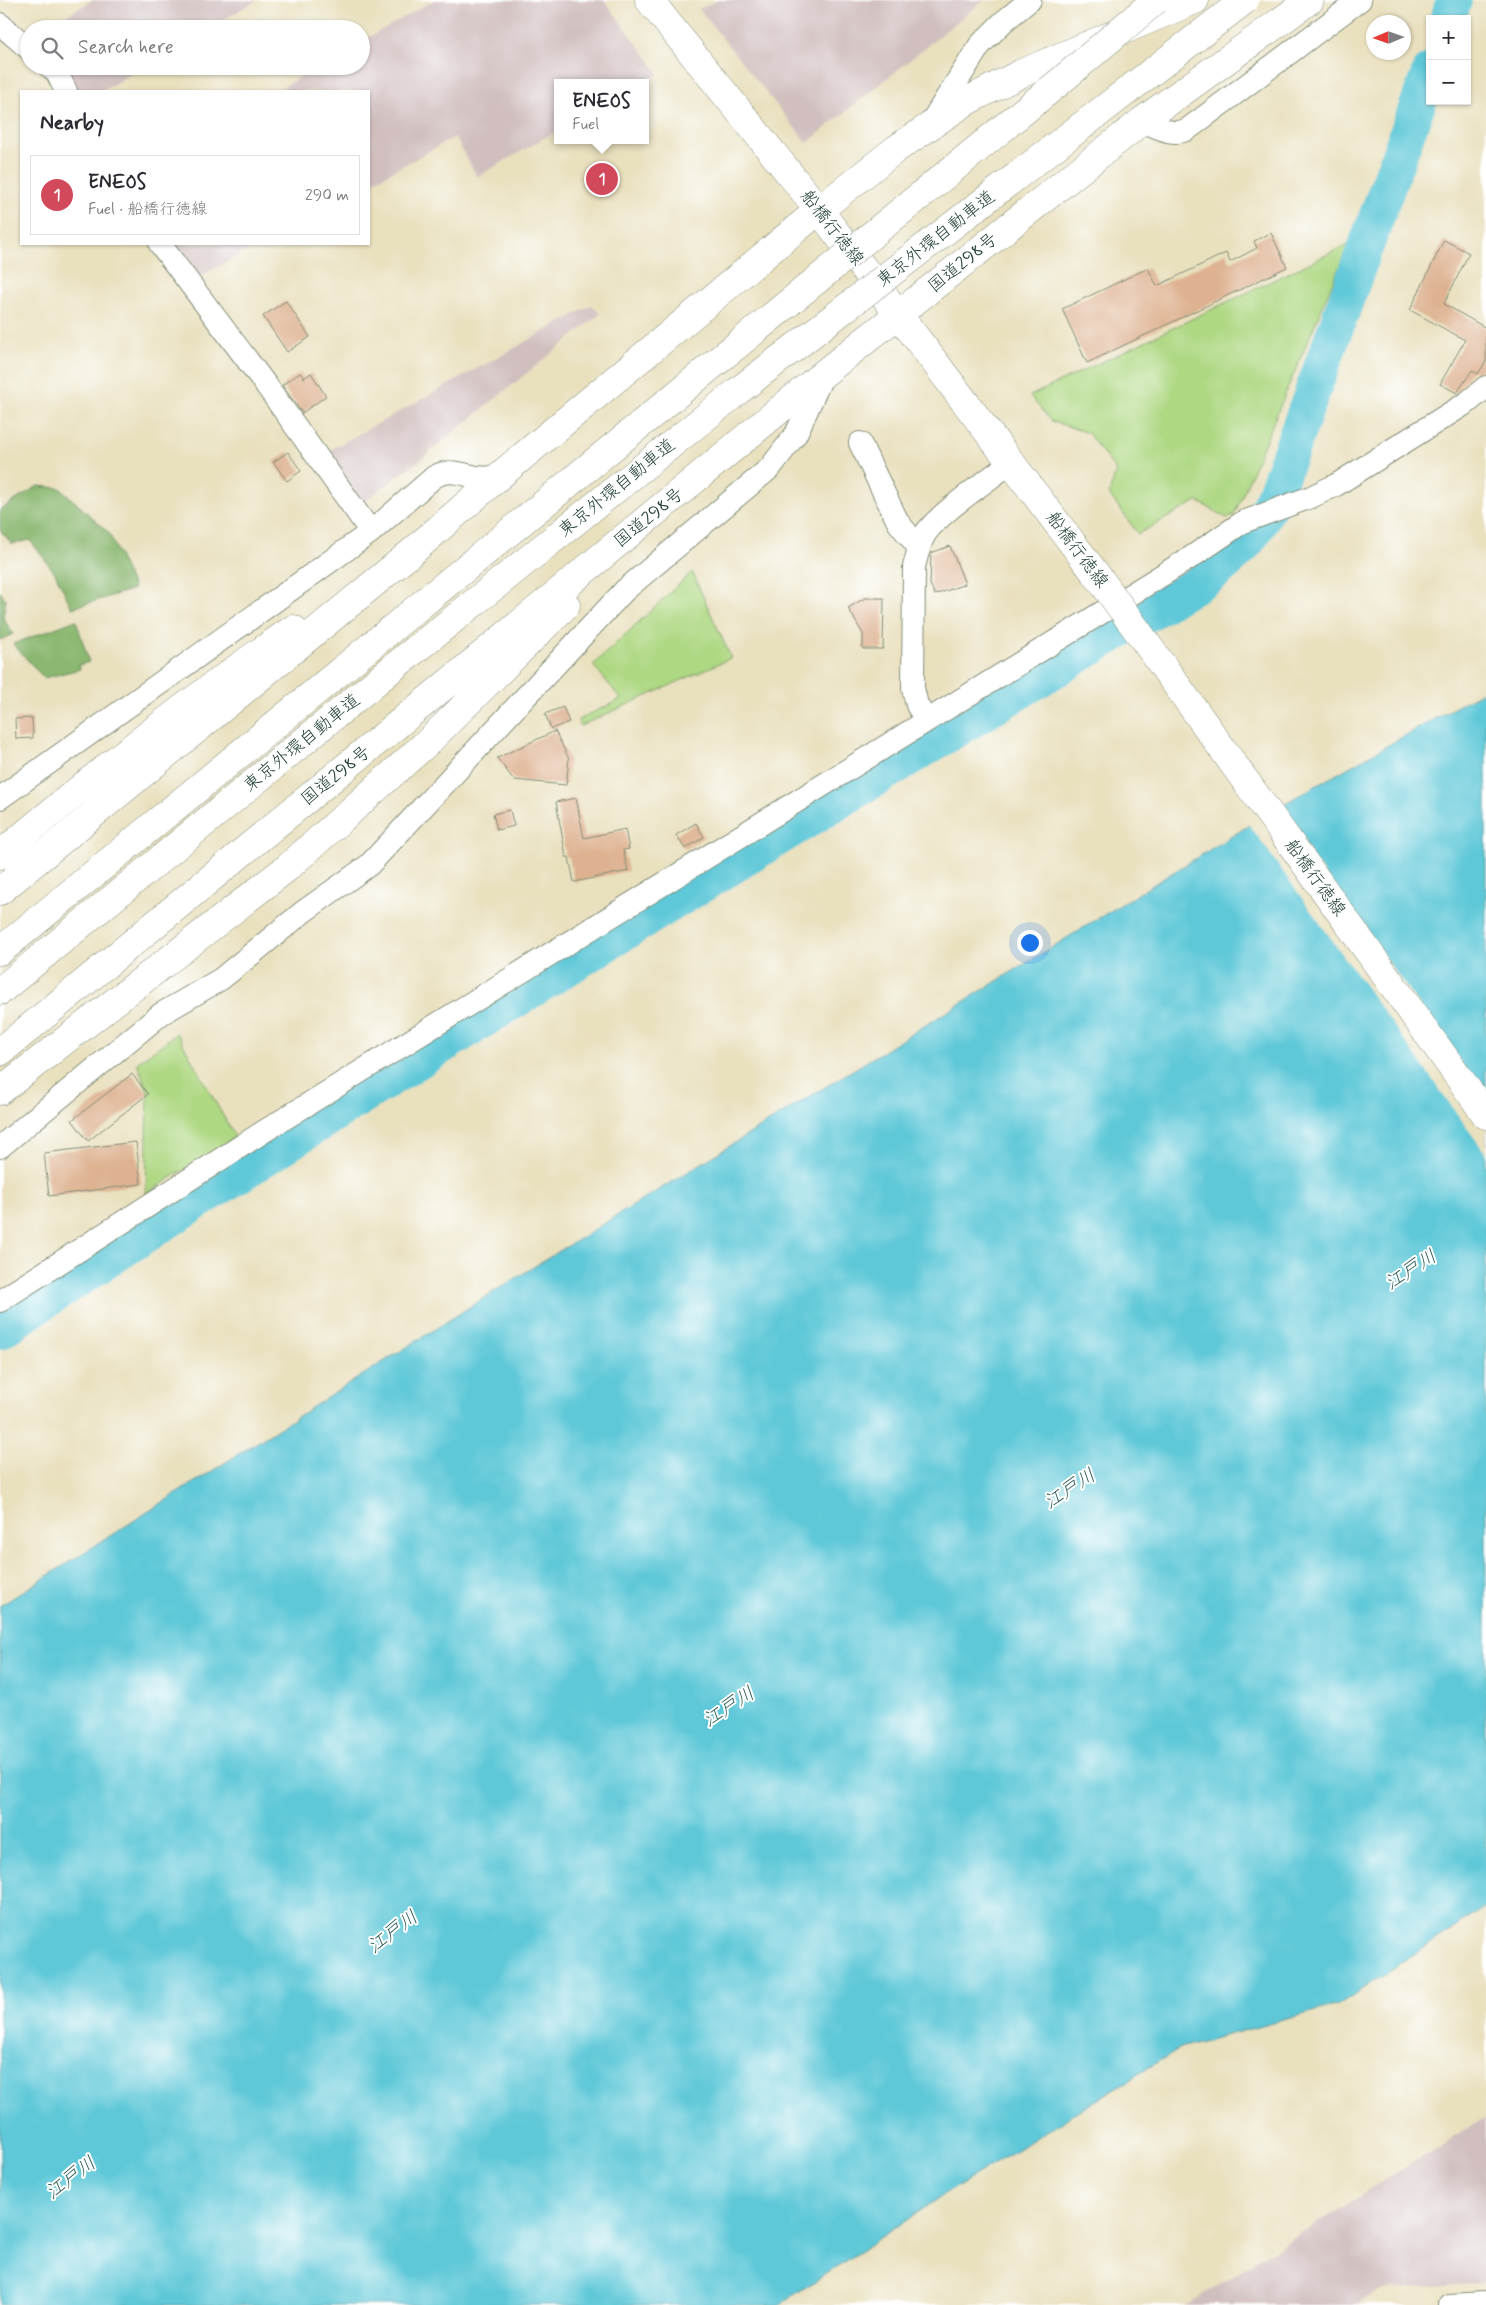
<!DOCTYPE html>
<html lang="en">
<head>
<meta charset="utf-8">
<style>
	:root { --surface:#fff; --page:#f7f7f7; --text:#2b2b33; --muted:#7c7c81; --line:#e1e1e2; --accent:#d1495b }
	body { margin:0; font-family:Mynerve,"Klee One",sans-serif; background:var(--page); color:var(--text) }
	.controls { position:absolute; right:15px; top:15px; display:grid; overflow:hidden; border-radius:0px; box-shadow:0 1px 4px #0004 }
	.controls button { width:45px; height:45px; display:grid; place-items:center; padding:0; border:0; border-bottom:1px solid var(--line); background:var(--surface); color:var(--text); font:25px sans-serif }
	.compass { position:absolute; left:1366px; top:15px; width:45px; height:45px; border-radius:50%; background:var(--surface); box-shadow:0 1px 4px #0004; rotate:268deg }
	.you { position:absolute; left:1029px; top:942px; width:18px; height:18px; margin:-12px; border:4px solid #fff; border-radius:50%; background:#1a73e8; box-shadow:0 0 0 8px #1a73e833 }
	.badge { display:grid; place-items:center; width:32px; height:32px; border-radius:50%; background:var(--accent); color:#fff; font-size:16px; font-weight:700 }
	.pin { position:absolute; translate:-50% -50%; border:2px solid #fff; box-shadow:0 1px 5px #0006 }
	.popup { position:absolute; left:554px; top:79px; width:95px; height:65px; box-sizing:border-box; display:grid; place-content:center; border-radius:0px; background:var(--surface); filter:drop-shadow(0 1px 4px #0005); font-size:16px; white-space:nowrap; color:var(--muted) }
	.popup b { font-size:19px; color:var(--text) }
	.popup::after { content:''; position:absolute; left:50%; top:100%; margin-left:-10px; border:10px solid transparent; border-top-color:var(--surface) }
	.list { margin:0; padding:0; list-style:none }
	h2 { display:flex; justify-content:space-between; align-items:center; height:65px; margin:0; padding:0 20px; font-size:21px }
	h2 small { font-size:16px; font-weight:400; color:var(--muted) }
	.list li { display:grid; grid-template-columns:32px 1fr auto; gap:15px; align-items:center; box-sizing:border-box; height:80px; margin:0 10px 10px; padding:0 10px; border:1px solid var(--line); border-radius:0px }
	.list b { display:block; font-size:19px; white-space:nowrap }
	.list p { margin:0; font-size:16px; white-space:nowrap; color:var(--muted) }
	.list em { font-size:16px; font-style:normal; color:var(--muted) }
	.icon { flex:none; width:28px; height:28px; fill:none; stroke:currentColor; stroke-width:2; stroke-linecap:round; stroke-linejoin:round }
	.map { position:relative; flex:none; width:1486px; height:2305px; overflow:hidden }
	.search { position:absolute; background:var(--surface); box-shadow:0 1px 4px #0004; left:20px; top:20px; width:350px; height:55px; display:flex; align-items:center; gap:12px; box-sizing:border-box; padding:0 18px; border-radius:28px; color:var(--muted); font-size:19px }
	.panel { position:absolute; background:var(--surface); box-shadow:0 1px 4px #0004; left:20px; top:90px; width:350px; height:155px; border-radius:0px }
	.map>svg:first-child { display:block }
	.industrial { fill:#d1bfbf }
	.green { fill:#afd883; stroke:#678a5c }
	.forest { fill:#8bb871; stroke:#557a52 }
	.water { fill:#5ec8d8; stroke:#3e8286 }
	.pier { fill:#e9e0be }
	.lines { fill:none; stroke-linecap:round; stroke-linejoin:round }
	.river { stroke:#5ec8d8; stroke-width:36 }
	.building { fill:#deb291 }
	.street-casing { stroke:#848e79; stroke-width:24 }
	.secondary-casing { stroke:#848e79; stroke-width:29 }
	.highway-casing { stroke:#848e79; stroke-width:29 }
	.street { stroke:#fff; stroke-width:22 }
	.secondary { stroke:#fff; stroke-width:28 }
	.highway { stroke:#fff; stroke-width:28 }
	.secondary-bridge-casing { stroke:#848e79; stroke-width:29; stroke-linecap:butt }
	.highway-bridge-casing { stroke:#848e79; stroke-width:29; stroke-linecap:butt }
	.secondary-bridge { stroke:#fff; stroke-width:28 }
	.highway-bridge { stroke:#fff; stroke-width:28 }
	.labels { text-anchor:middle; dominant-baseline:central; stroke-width:4; stroke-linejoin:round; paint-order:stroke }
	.street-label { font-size:18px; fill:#1f3d34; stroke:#fff }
	.water-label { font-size:19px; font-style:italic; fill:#2f605d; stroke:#fff }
</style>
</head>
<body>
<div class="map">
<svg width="1486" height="2305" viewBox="0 0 1486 2305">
	<rect width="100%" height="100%" fill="#fff"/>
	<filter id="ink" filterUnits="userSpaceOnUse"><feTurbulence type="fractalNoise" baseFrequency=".02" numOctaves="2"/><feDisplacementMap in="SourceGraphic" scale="10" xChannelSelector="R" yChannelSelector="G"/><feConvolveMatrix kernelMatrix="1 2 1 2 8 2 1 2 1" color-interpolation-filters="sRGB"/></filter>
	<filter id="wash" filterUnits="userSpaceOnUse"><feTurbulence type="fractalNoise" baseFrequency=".0096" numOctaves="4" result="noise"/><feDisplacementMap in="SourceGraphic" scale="20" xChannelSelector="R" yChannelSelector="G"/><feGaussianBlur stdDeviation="1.12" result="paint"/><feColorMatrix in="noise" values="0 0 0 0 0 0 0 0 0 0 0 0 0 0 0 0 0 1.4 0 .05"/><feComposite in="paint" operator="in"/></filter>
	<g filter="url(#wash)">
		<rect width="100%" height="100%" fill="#e9e0be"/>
		<path class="industrial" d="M 93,0 L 257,0 L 208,29 L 43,29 Z
			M 434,0 L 604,0 L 659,73 L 642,83 L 558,83 L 558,130 L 477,177 L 455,137 L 369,184 L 369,91 L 276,91 L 319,66 L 361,66 L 361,42 Z
			M 719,0 L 984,0 L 807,143 L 699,9 Z
			M 60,66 L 144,66 L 102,91 L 75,91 Z
			M 170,244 L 260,244 L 197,278 Z
			M 592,305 L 600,314 L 417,462 L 358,506 L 321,455 Z
			M 1486,2117 L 1486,2282 L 1381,2290 L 1357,2305 L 1186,2305 Z"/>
		<path class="green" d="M 1349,244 L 1234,515 L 1227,518 L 1197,501 L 1138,534 L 1109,494 L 1116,471 L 1088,433 L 1051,421 L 1030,396 Z
			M 692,572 L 731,658 L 580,726 L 578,720 L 621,699 L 593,665 Z
			M 177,1033 L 235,1137 L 146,1194 L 148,1092 L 137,1063 Z"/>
		<path class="forest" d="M 38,486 L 60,488 L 109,533 L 134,589 L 72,608 L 55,573 L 30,540 L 12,544 L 0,530 L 0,510 Z
			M 0,592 L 6,599 L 3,618 L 13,634 L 0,640 Z
			M 76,620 L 89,662 L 79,665 L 80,669 L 44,678 L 13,644 Z"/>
		<path class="water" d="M 1486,690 L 1486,1907 L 1338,2005 L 1180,2048 L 944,2195 L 779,2305 L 0,2305 L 0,1606 L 498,1289 L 1287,802 Z"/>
		<path class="pier" d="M 1275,806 L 1486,1097 L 1486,1154 L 1248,823 Z"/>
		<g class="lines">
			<path class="river" d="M 1448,19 L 1454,0
				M 0,1331 C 396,1068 803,822 1210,576 C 1246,549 1257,531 1276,491 L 1430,71"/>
		</g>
		<g id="blocks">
			<path class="building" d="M 1271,233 L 1287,267 L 1087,363 L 1062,309 L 1148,268 L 1157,286 L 1226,253 L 1230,262 L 1257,248 L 1254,241 Z
				M 1444,240 L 1469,253 L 1444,304 L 1486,328 L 1486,361 L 1478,374 L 1472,370 L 1457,393 L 1440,384 L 1465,340 L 1410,310 Z
				M 286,301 L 310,337 L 287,352 L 263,316 Z
				M 300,373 L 304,378 L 311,373 L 326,396 L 302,413 L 282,385 Z
				M 288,452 L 301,471 L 287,481 L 273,462 Z
				M 950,546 L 965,584 L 935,595 L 930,584 L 931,553 Z
				M 865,598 L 884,598 L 883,649 L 863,649 L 863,634 L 848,608 Z
				M 563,707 L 569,722 L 551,729 L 545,714 Z
				M 32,718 L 33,738 L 16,739 L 15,719 Z
				M 555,731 L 569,759 L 566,785 L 514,780 L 497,758 Z
				M 576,798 L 584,838 L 625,829 L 629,849 L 623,850 L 628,871 L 574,882 L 569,857 L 566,857 L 556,802 Z
				M 510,810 L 514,826 L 497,830 L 493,814 Z
				M 696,823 L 704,837 L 685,849 L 676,835 Z
				M 132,1074 L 148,1094 L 88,1141 L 72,1120 Z
				M 136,1142 L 141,1184 L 49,1196 L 44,1153 Z"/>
		</g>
	</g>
	<g filter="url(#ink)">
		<use href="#blocks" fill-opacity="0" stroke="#848e79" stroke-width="1"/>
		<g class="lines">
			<defs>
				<path id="street" d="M 0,24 L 29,49
					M 49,66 L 57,73 L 66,91
					M 1142,121 C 1157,127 1173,137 1188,129 L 1360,0
					M 930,124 L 980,45 L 1003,22 L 1030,0
					M 160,244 L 266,385 L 371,532
					M 860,443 L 898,522 L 919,548
					M 926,720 L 917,705 L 913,688 L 914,567 C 917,556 919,544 925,534 C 940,512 989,480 1011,462
					M 0,798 L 371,532 L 434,477 C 449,468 461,474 477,477 C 484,478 491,477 498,477
					M 0,1147 L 161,1014 L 221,979 L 303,912 L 369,865 L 625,590 L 770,468 L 796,434 L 823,375
					M 0,1301 L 263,1132 L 1193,556 L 1243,522 L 1311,497 L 1336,485 L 1468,402 L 1486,387
					M 1450,2305 L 1486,2303"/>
				<path id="secondary" d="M 649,0 L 819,210 L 1105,586
					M 1147,644 L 1486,1115"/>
				<path id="highway" d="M 0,855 C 96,774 190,699 293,629
					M 0,891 L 412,552 L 498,477 L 819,210 L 896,149 L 967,101 L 1022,73 L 1195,0
					M 0,951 L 715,363
					M 0,991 L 400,662 L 738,391
					M 0,1052 L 823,374 L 1142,121 L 1310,0
					M 0,1091 L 287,868 L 429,741 L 566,605"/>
			</defs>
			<use href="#street" class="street-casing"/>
			<use href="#secondary" class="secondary-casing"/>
			<use href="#highway" class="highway-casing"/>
			<use href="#street" class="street"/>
			<use href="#secondary" class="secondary"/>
			<use href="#highway" class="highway"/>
			<defs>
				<path id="secondary-bridge" d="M 1105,586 L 1147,644"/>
				<path id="highway-bridge" d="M 715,363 L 1063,79 L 1156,0
					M 738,391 L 1245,0"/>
			</defs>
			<use href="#secondary-bridge" class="secondary-bridge-casing"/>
			<use href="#highway-bridge" class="highway-bridge-casing"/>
			<use href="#secondary-bridge" class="secondary-bridge"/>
			<use href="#highway-bridge" class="highway-bridge"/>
		</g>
	</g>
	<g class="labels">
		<g class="street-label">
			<text transform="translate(832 228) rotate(52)">船橋行徳線</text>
			<text transform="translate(936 239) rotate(-38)">東京外環自動車道</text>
			<text transform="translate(963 263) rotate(-39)">国道298号</text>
			<text transform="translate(617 488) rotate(-39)">東京外環自動車道</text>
			<text transform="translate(649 518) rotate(-39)">国道298号</text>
			<text transform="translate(1077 550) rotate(53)">船橋行徳線</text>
			<text transform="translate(302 743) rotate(-39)">東京外環自動車道</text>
			<text transform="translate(336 776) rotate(-39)">国道298号</text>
			<text transform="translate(1315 878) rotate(54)">船橋行徳線</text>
		</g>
		<g class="water-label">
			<text transform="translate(1411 1270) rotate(-33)">江戸川</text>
			<text transform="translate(1070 1489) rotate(-33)">江戸川</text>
			<text transform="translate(729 1707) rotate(-33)">江戸川</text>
			<text transform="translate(393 1932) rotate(-37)">江戸川</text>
			<text transform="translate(71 2178) rotate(-37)">江戸川</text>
		</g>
	</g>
</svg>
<div class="controls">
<button>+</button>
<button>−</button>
</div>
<svg class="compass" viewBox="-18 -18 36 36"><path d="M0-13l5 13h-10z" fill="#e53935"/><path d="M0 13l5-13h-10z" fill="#7c7c81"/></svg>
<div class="you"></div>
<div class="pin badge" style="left:602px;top:179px">1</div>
<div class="popup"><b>ENEOS</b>Fuel</div>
<div class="search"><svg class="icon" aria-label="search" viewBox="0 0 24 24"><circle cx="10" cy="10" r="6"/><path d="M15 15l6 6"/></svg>Search here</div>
<section class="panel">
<h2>Nearby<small></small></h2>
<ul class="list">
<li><span class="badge">1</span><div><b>ENEOS</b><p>Fuel · 船橋行徳線</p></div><em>290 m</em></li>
</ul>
</section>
</div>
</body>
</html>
